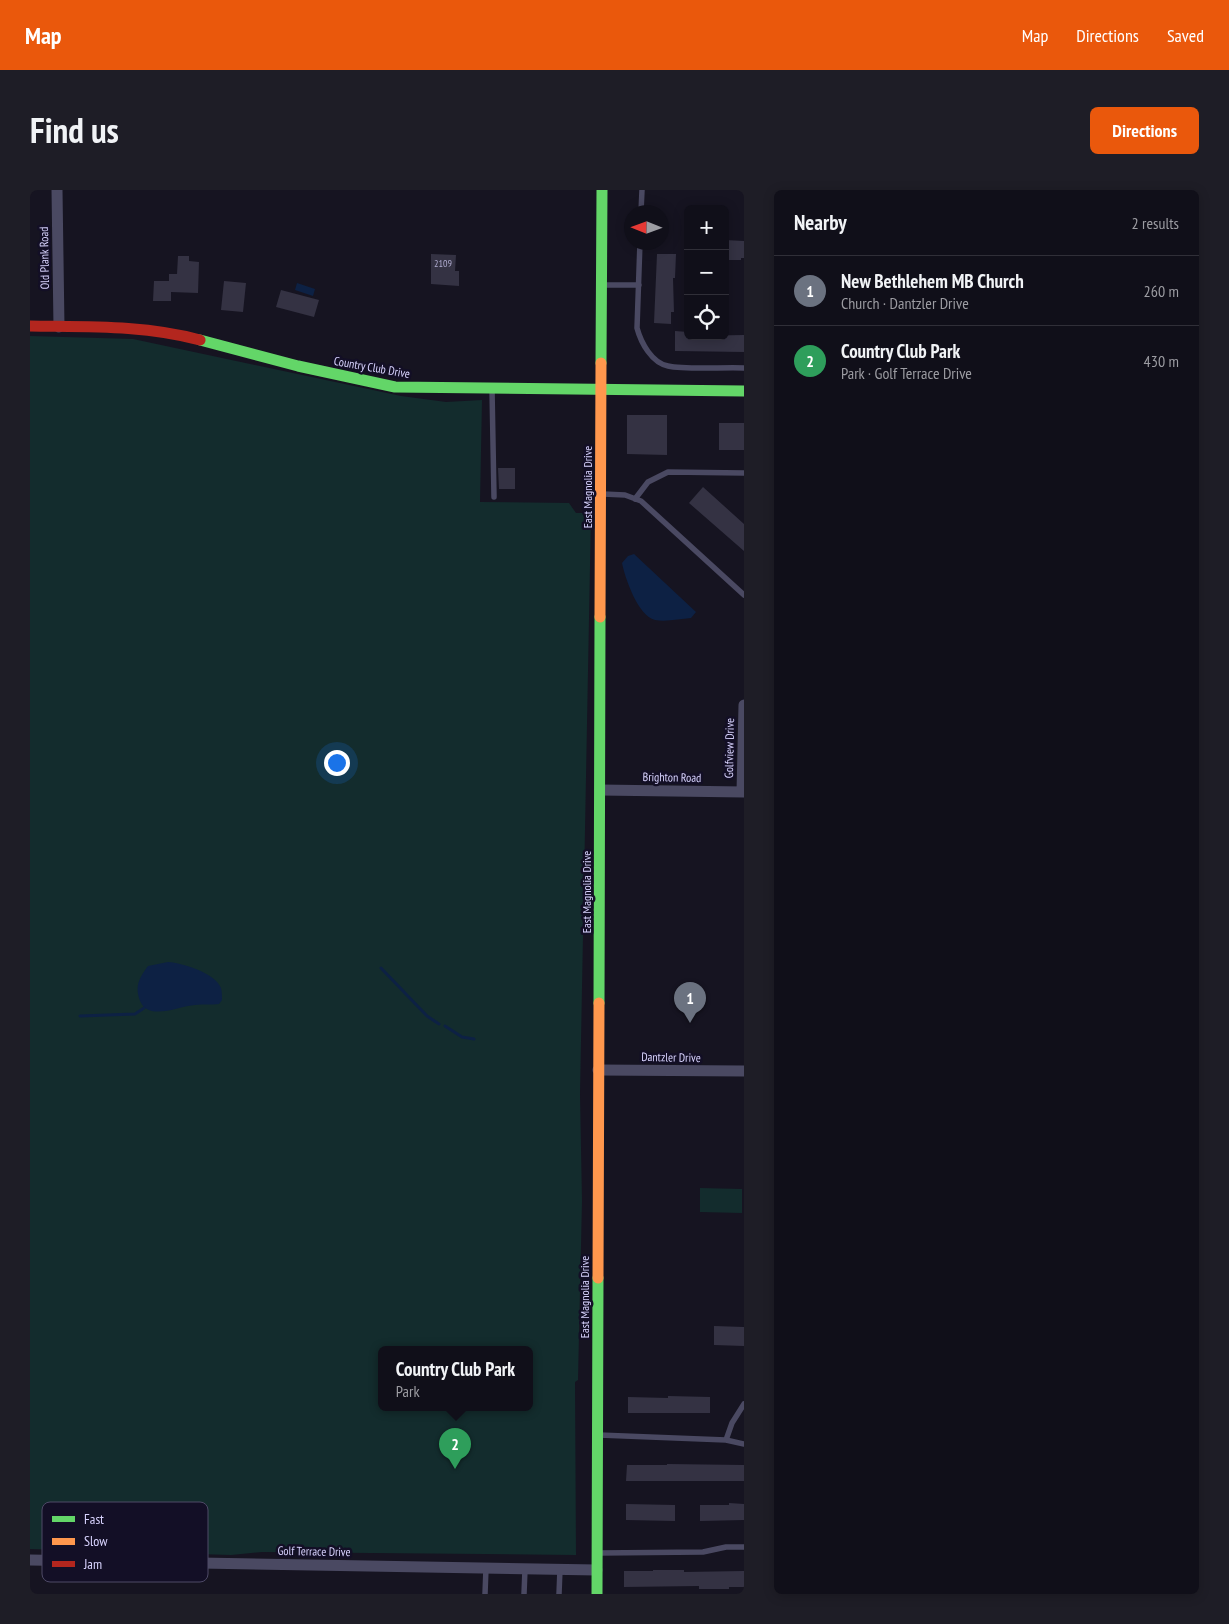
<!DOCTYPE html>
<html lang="en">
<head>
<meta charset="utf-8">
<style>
	:root { --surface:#100f19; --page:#1e1d26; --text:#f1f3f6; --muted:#9c9ca2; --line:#302f38; --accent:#ea580c }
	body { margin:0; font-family:"PT Sans Narrow",sans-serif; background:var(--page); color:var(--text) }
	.controls { position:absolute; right:15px; top:15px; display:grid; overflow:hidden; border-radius:8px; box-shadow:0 2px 12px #0003 }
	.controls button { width:45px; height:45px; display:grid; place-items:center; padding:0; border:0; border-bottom:1px solid var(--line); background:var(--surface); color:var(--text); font:25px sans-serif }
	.compass { position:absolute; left:594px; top:15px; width:45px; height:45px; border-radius:50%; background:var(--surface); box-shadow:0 2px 12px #0003; rotate:271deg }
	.you { position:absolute; left:306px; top:572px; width:18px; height:18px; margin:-12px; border:4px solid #fff; border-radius:50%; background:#1a73e8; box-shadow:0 0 0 8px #1a73e833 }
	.badge { display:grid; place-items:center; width:32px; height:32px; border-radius:50%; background:var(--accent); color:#fff; font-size:16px; font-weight:700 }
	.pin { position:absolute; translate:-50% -41px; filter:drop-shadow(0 1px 2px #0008) }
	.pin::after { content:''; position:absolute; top:26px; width:18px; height:15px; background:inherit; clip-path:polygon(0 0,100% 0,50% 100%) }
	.popup { position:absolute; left:348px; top:1156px; width:155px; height:65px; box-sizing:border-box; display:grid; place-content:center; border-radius:8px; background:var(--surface); filter:drop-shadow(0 1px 4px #0005); font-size:16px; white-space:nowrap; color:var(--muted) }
	.popup b { font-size:19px; color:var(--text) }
	.popup::after { content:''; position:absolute; left:50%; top:100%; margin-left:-10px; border:10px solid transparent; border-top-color:var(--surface) }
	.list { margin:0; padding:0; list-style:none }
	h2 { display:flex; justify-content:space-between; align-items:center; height:65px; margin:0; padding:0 20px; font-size:21px }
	h2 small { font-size:16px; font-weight:400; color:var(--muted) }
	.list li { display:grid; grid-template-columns:32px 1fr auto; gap:15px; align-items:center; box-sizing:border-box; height:70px; padding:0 20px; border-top:1px solid var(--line) }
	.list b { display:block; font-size:19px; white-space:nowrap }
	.list p { margin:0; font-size:16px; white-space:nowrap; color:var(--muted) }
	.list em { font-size:16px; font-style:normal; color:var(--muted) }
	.icon { flex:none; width:28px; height:28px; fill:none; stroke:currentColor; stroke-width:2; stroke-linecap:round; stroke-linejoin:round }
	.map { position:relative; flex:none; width:714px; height:1404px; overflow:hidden; border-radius:8px }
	header { display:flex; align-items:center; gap:30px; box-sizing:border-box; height:70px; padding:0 25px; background:var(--accent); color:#fff }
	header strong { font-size:24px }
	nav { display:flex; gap:28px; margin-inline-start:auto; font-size:18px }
	.intro { display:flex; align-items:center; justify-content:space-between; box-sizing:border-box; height:120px; padding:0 30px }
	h1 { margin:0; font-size:35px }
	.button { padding:12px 22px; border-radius:8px; background:var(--accent); color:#fff; font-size:18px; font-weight:700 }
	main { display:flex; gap:30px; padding:0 30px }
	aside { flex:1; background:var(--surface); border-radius:8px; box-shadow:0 2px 12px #0003 }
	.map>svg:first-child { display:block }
	.green { fill:#132c2d; fill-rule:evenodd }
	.water { fill:#0d2144 }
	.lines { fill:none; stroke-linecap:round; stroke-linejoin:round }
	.stream { stroke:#0d2144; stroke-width:3 }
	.building { fill:#343243 }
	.lane { stroke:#4a4962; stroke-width:5.5 }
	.street { stroke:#4a4962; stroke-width:11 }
	.fast { stroke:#63d668; stroke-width:11 }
	.slow { stroke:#ff974d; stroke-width:11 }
	.jam { stroke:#b3261e; stroke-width:11 }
	.labels { text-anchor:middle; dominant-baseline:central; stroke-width:5; stroke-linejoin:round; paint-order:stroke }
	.number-label { font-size:10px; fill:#b0acd0 }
	.street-label { font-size:12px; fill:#d9d4ff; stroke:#130f26 }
	.key { fill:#130f26; stroke:#4e4a67; stroke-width:1 }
	.key-label { font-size:14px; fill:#d9d4ff }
</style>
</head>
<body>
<header>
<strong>Map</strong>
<nav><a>Map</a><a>Directions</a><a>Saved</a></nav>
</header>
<div class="intro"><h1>Find us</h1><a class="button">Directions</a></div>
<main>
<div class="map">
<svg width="714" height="1404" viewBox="0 0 714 1404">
	<rect width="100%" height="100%" fill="#161421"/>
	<path class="green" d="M 0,146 L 103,149 L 371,206 L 416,212 L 452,210 L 450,312 L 539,313 L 546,323 L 561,323 L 550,904 L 552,1011 L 548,1190 L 545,1192 L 546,1365 L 232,1362 L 201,1365 L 0,1359 ZM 351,1160 L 499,1160 L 499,1218 L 351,1218 Z
		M 670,998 L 712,999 L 712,1023 L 670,1022 Z"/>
	<path class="water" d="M 267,93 L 285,99 L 283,106 L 265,100 Z
		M 604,364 L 666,422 L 661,428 C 650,429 636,432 625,430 C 608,426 595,388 592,373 L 598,366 Z
		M 138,772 C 153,773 185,783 191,798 C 192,802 192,807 192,810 L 189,814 C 181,815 173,814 165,815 C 148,816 116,833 109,808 C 105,795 110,787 118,776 Z"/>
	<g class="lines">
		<path class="stream" d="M 351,778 L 397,826 L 409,834
			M 50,826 L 105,824 L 114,818
			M 415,836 L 432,847 L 444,849"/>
	</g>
	<path class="building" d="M 695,50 L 714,51 L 714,68 L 711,68 L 711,70 L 699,70 L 699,67 L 695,67 Z
		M 401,64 L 426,65 L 425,81 L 429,81 L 429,96 L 401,94 Z
		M 627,64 L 646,64 L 645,88 L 643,88 L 644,122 L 641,122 L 641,134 L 624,133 Z
		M 148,66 L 159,66 L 159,71 L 169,72 L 168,103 L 141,102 L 141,111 L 123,111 L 124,91 L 139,91 L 139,84 L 147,84 Z
		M 194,91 L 216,93 L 213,122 L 191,120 Z
		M 251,100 L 289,110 L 284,127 L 246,117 Z
		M 645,141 L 658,142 L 658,146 L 714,145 L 714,162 L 645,161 Z
		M 597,225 L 637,225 L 637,265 L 597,264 Z
		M 689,233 L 714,233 L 714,260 L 689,260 Z
		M 468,278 L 485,278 L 485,299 L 469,299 Z
		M 673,297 L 714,334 L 714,361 L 659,313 Z
		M 684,1136 L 714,1137 L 714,1156 L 684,1155 Z
		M 638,1206 L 680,1207 L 680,1223 L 598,1223 L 598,1207 L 638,1208 Z
		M 637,1274 L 714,1275 L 714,1291 L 596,1291 L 597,1275 L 637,1275 Z
		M 699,1313 L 714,1314 L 714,1330 L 670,1331 L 670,1315 L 699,1315 Z
		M 596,1314 L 645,1315 L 645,1331 L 596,1330 Z
		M 623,1380 L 654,1380 L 654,1382 L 714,1381 L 714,1397 L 699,1397 L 699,1399 L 669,1399 L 669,1396 L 594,1397 L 594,1381 L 623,1381 Z"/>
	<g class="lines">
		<path class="lane" d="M 611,22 L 612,0
			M 610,52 L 607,138 C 611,153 622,173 638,176 C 656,180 694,177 714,178
			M 574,95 L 609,95
			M 462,199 L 464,307
			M 573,304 L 595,305 L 611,311 L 714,405
			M 605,309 L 618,292 L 638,282 L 714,283
			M 569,1245 L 696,1250 L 714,1254
			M 696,1250 L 702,1233 L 714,1214
			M 569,1363 L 673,1362 L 696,1357 L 714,1357
			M 455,1404 L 456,1378
			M 494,1404 L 495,1379
			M 529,1404 L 530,1379"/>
		<path class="street" d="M 27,0 L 29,137
			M 570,600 L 714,602
			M 712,602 L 714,515
			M 568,880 L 714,881
			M 0,1370 L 567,1380"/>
		<path class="fast" d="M 170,150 L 268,176 L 365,197 L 714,201
			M 571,173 L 572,0
			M 569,813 L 570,427
			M 567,1404 L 568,1088"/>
		<path class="slow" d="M 570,427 L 571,173
			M 568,1088 L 569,813"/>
		<path class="jam" d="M 0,136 C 58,137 114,135 170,150"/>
	</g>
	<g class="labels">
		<g class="number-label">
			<text x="413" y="73">2109</text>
		</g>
		<g class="street-label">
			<text transform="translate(14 68) rotate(-91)">Old Plank Road</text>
			<text transform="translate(342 177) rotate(10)">Country Club Drive</text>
			<text transform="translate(557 297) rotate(-90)">East Magnolia Drive</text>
			<text transform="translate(699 558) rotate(-89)">Golfview Drive</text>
			<text transform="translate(642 587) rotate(1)">Brighton Road</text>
			<text transform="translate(556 702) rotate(-90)">East Magnolia Drive</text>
			<text transform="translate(641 867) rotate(1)">Dantzler Drive</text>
			<text transform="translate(554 1107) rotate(-90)">East Magnolia Drive</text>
			<text transform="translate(284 1361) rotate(1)">Golf Terrace Drive</text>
		</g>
	</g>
	<rect x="12" y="1312" width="166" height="80" rx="8" class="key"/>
	<rect x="22" y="1326" width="23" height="6" fill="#63d668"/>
	<rect x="22" y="1348" width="23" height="7" fill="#ff974d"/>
	<rect x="22" y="1371" width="23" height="6" fill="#b3261e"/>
	<g class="key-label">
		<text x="54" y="1334">Fast</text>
		<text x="54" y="1356">Slow</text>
		<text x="54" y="1379">Jam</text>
	</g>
</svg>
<div class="controls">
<button>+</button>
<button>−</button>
<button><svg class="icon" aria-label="locate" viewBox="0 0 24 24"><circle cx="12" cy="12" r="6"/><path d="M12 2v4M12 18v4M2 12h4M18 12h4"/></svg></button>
</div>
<svg class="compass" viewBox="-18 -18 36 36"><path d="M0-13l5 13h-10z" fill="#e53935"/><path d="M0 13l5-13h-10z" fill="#9c9ca2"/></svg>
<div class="you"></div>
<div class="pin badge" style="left:660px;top:833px;background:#6b7280">1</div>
<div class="pin badge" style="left:425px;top:1279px;background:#2e9e5b">2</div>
<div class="popup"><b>Country Club Park</b>Park</div>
</div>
<aside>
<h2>Nearby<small>2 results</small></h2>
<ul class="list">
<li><span class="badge" style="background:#6b7280">1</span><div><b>New Bethlehem MB Church</b><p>Church · Dantzler Drive</p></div><em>260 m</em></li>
<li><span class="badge" style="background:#2e9e5b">2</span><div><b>Country Club Park</b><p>Park · Golf Terrace Drive</p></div><em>430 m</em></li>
</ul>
</aside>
</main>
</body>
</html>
